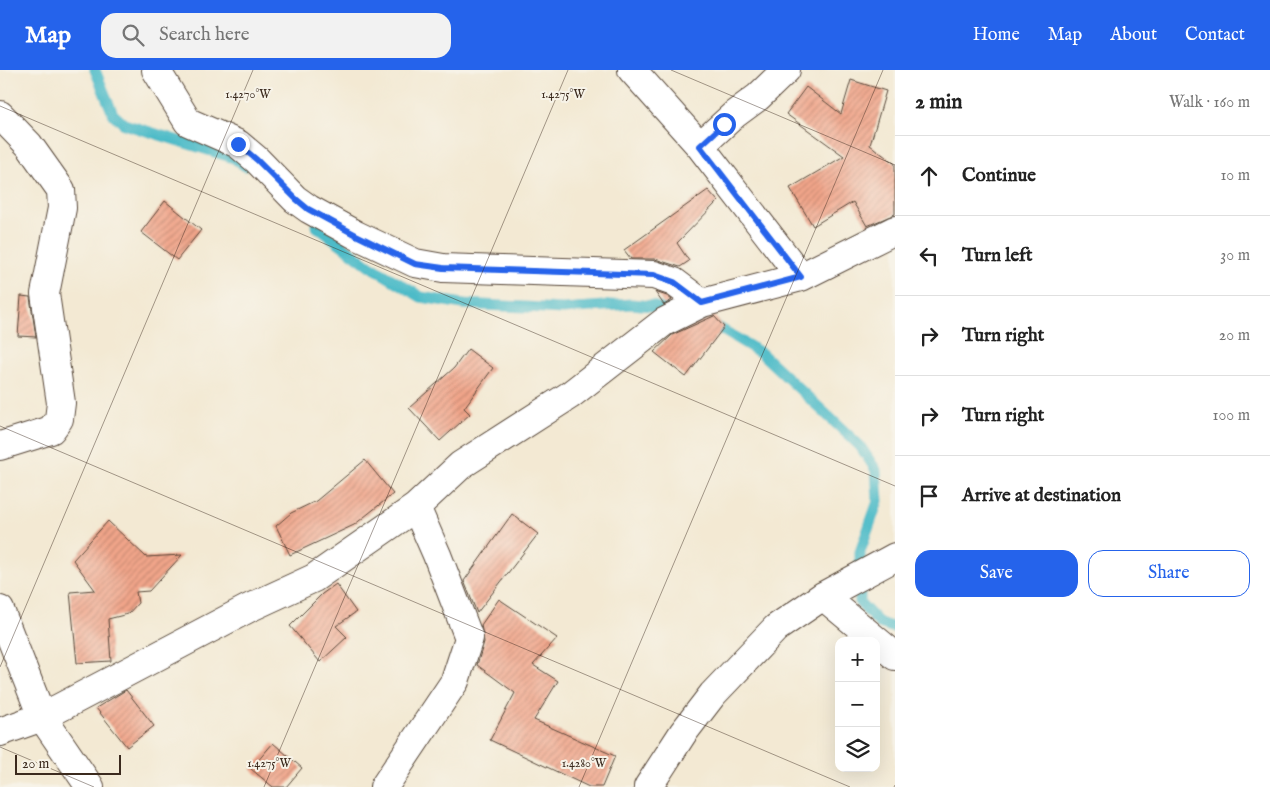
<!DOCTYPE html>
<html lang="en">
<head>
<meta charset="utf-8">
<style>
	:root { --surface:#fff; --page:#f2f2f2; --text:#222; --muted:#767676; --line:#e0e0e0; --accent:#2563eb }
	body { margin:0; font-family:"IM FELL English",serif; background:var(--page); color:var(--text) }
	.controls { position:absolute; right:15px; bottom:15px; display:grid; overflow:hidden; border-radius:10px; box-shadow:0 5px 20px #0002 }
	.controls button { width:45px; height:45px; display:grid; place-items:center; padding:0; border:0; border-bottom:1px solid var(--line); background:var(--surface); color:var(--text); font:25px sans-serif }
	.scale { position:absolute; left:15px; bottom:12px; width:106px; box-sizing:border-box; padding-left:5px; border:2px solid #3b2a1e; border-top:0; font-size:14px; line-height:18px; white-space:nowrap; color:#3b2a1e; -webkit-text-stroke:4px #f7f3e8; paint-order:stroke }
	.stop { position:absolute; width:15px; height:15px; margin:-11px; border:4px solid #2563eb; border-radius:50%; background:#fff }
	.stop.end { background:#2563eb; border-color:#fff; box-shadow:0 1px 5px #0008 }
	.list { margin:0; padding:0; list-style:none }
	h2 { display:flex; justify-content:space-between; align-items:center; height:65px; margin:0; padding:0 20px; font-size:21px }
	h2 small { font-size:16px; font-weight:400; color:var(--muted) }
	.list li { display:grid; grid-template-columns:32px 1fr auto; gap:15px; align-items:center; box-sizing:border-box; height:80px; padding:0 20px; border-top:1px solid var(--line) }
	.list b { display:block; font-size:19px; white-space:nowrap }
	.list em { font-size:16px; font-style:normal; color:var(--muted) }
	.actions { display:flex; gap:10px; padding:15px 20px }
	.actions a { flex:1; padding:11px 0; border:1px solid var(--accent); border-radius:15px; text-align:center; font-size:18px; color:var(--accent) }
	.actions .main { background:var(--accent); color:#fff }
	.icon { flex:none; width:28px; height:28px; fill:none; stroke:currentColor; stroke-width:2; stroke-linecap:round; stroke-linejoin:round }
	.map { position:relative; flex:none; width:895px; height:717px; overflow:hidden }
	header { display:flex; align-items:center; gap:30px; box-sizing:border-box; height:70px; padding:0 25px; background:var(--accent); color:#fff }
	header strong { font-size:24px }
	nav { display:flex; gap:28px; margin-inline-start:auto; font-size:18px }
	.search { width:350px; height:45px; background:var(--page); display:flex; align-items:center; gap:12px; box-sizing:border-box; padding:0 18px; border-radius:15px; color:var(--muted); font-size:19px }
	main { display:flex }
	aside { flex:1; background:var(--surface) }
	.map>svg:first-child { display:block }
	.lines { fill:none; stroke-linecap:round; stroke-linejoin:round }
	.stream { stroke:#4ebbc8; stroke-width:11 }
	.building { fill:url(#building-hatch) }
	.minor-casing { stroke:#574739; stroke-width:30 }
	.minor { stroke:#fff; stroke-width:28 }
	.route { stroke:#2563eb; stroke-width:6 }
	.ticks { fill:none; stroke:#3b2a1e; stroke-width:1; stroke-opacity:0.45 }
	.ticks-label { font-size:12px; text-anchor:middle; fill:#3b2a1e; stroke:#f7f3e8; stroke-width:4; stroke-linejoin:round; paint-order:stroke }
</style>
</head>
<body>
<header>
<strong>Map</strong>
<div class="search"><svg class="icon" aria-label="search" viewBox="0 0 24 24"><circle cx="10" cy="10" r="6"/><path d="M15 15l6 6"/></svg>Search here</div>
<nav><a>Home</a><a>Map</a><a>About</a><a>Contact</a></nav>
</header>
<main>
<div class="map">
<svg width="895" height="717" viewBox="0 0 895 717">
	<defs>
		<pattern id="building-hatch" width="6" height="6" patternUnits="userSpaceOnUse" patternTransform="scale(1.25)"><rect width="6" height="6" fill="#f1a58a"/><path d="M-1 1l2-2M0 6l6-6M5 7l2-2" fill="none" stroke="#c48770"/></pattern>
	</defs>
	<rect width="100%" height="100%" fill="#f7f3e8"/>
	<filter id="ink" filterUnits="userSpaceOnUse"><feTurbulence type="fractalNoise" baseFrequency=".02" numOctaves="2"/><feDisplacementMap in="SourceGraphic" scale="10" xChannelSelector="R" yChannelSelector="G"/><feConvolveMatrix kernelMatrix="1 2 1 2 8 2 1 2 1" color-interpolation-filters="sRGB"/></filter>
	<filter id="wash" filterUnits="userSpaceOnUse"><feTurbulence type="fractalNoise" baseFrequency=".0096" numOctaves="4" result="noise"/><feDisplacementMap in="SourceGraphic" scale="20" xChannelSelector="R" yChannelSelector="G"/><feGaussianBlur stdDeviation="1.12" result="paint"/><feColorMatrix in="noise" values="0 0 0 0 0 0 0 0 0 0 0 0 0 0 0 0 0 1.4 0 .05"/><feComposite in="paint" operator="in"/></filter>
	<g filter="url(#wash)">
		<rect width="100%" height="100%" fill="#f3e9d3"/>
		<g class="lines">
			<path class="stream" d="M 95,0 L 113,44 L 124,54 L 234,88 L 245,96
				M 316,156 L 370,196 L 421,227 L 463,234 L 563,239 L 631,234 L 652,236 L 716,256 L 761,283 L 860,376 L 876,400 L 878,431 L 860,482 L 860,533 L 879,553 L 895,558"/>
		</g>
		<g id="blocks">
			<path class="building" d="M 851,10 L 886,21 L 870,75 L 895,94 L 895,144 L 867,156 L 853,132 L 813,156 L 790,118 L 844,86 L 786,44 L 806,17 L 841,44 Z
				M 708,120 L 718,131 L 677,173 L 689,191 L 680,197 L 655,189 L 631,189 L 624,180 Z
				M 165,131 L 201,160 L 177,190 L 141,162 Z
				M 655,222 L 667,226 L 672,230 L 664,235 Z
				M 21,226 L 30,227 L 36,267 L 18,266 Z
				M 714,246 L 724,257 L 686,307 L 654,282 L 672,265 Z
				M 468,279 L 493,298 L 464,338 L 470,344 L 440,371 L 409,338 L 454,298 Z
				M 365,390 L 393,424 L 354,455 L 290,485 L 276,456 L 291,443 L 316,431 Z
				M 512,444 L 538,464 L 477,543 L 464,511 Z
				M 108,451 L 146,487 L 182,485 L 149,521 L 136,522 L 138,533 L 128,544 L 108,549 L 111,591 L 77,593 L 70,522 L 95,520 L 73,490 Z
				M 336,514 L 356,542 L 336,556 L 347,567 L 320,592 L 290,556 L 322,524 Z
				M 499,529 L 557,568 L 533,595 L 558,611 L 534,650 L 615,686 L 602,717 L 589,717 L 490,670 L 515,623 L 477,595 L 484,572 L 481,555 Z
				M 126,620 L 154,656 L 127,677 L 96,638 Z
				M 273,673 L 302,698 L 286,717 L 273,717 L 251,699 Z"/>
		</g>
	</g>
	<g filter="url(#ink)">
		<use href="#blocks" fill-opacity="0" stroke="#574739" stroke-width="1"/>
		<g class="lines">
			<defs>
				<path id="minor" d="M 156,0 L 188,52 L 238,74 L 257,90 L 295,129 L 309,139 L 356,165 L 415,193 L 443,198 L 654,205 L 674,212 L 702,233
					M 632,0 L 700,76 L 801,207
					M 0,45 L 29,75 L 61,120 L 62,138 L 45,224 L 61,333 L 59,349 L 51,360 L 0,376
					M 700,76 L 735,44 L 758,27 L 786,0
					M 823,526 L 895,586
					M 0,540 L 42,647 L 90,717
					M 0,662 L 42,647 L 249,538 L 314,508 L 416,437 L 461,395 L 570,325 L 664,252 L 702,233 L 801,207 L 895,160
					M 384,717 L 455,611 L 469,568 L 437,485 L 416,437
					M 648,717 L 683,663 L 713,624 L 776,558 L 823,526 L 895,487"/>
			</defs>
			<use href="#minor" class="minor-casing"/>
			<use href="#minor" class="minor"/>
		</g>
	</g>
	<g class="lines" filter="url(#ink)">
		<path class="route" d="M 238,74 L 257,90 L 296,129 L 308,139 L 356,165 L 415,194 L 443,198 L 654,205 L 674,212 L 702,233 L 801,207 L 700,76 L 724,54"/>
	</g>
	<path class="ticks" d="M 671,0 L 895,95M 0,36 L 895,416M 0,356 L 850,717M 0,597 L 253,0M 0,677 L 94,717M 264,717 L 568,0M 579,717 L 883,0M 894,717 L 895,715"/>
	<g class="ticks-label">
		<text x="563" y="28">1.4275°W</text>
		<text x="248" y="28">1.4270°W</text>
		<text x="269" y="697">1.4275°W</text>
		<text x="584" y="697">1.4280°W</text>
	</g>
</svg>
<div class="controls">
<button>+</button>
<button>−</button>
<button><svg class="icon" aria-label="layers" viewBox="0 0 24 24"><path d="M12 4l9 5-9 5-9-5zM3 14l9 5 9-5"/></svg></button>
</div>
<div class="scale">20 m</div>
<div class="stop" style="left:724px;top:54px"></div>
<div class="stop end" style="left:238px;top:74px"></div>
</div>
<aside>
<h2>2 min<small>Walk · 160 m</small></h2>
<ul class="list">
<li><svg class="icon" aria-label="ahead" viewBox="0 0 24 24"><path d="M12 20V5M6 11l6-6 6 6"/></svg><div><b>Continue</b></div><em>10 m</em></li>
<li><svg class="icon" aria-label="left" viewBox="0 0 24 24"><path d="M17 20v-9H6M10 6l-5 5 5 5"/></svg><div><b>Turn left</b></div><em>30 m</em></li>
<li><svg class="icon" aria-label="right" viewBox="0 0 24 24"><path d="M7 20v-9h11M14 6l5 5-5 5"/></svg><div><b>Turn right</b></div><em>20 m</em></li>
<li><svg class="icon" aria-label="right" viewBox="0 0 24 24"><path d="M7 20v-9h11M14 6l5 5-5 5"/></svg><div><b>Turn right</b></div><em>100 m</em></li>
<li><svg class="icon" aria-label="arrive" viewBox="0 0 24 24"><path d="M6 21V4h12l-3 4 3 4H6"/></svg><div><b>Arrive at destination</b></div></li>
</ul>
<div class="actions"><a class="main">Save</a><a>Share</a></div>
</aside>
</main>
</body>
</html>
